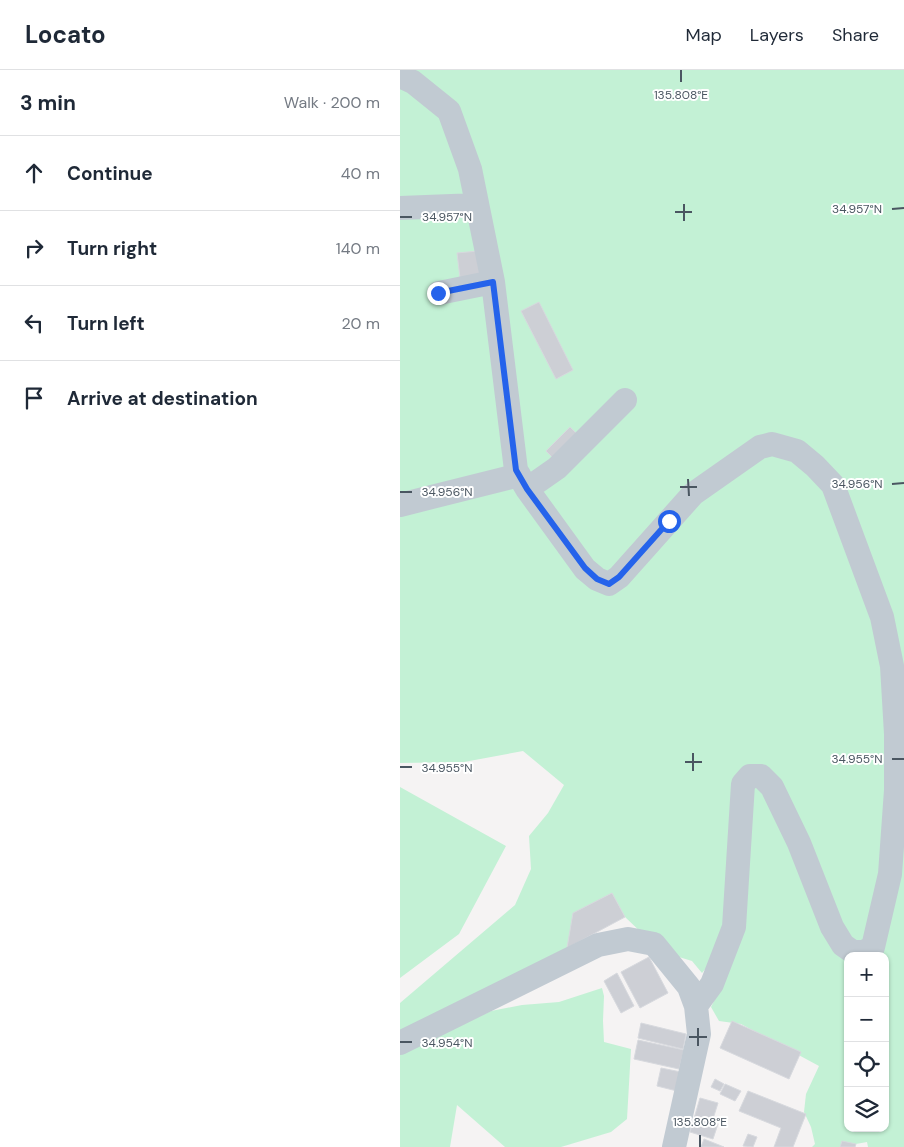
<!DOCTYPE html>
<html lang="en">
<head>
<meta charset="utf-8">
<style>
	:root { --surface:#fff; --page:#f2f2f3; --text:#1f2937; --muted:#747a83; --line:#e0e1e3 }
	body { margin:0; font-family:"DM Sans",sans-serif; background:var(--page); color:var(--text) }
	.controls { position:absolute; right:15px; bottom:15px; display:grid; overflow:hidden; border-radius:10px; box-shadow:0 1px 4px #0004 }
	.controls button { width:45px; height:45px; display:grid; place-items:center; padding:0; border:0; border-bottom:1px solid var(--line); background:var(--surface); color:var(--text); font:25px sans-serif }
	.stop { position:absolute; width:15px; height:15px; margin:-11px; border:4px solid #2563eb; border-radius:50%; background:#fff }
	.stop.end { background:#2563eb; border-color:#fff; box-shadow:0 1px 5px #0008 }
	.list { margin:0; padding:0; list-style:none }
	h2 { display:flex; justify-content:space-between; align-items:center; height:65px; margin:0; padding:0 20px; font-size:21px }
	h2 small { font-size:16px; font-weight:400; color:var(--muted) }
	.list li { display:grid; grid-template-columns:32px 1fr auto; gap:15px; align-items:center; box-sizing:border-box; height:75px; padding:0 20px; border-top:1px solid var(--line) }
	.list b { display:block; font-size:19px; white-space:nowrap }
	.list em { font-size:16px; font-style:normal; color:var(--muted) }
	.icon { flex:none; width:28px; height:28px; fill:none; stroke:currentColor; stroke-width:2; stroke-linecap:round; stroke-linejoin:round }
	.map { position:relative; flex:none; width:504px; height:1077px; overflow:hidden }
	header { display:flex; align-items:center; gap:30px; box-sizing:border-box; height:70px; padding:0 25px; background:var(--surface); border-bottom:1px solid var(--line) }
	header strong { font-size:24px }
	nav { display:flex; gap:28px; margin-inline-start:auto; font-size:18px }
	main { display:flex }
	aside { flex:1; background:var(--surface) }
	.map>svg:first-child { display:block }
	.green { fill:#c3f1d5; fill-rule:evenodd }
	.building { fill:#cdcfd5; stroke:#d7d9de }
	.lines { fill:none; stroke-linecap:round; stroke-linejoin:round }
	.minor { stroke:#c1cad2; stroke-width:24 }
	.route { stroke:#2563eb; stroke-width:6 }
	.ticks { fill:none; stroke:#4a5661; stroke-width:2 }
	.ticks-label { font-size:12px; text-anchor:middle; fill:#4a5661; stroke:#fff; stroke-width:4; stroke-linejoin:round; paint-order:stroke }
</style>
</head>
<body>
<header>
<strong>Locato</strong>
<nav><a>Map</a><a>Layers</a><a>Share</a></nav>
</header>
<main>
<aside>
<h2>3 min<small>Walk · 200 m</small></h2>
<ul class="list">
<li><svg class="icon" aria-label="ahead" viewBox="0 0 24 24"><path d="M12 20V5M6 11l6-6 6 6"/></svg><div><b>Continue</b></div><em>40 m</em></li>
<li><svg class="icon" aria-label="right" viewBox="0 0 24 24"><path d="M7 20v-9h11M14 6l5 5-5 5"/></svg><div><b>Turn right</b></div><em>140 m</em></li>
<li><svg class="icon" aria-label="left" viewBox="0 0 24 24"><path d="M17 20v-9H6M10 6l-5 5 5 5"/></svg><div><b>Turn left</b></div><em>20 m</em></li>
<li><svg class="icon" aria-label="arrive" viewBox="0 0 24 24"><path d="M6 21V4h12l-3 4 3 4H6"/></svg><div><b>Arrive at destination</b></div></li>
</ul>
</aside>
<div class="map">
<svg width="504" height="1077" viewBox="0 0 504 1077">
	<rect width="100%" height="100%" fill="#f5f3f3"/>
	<path class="green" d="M 0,0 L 504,0 L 504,1077 L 468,1077 L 467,1072 L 439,1077 L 412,1077 L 415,1074 L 411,1057 L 404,1042 L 406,1024 L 419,996 L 341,954 L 319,951 L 311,937 L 318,923 L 307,897 L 302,903 L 292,891 L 279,887 L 245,866 L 225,847 L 212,823 L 174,843 L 167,878 L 0,962 L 0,933 L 115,835 L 131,799 L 129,766 L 148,743 L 164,715 L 123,681 L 64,692 L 0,693 ZM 448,886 L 485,886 L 485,1058 L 448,1058 Z
		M 0,717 L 106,776 L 59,864 L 0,908 Z
		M 202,918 L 204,926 L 203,951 L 204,972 L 231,979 L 227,1049 L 211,1062 L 161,1077 L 105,1077 L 57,1035 L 50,1077 L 0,1077 L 0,984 L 91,941 L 122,935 L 159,932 Z"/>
	<path class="building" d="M 78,181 L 81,205 L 60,208 L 57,183 Z
		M 139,232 L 173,300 L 156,309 L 121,241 Z
		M 170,357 L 179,366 L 155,390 L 146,381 Z
		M 212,823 L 225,847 L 167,878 L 173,843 Z
		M 249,887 L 268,923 L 240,938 L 221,902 Z
		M 217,903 L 234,936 L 221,943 L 204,911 Z
		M 332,951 L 401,982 L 389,1009 L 320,978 Z
		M 241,953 L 286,964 L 283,979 L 238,968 Z
		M 238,970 L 284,980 L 279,999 L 234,989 Z
		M 261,998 L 281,1002 L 277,1021 L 257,1016 Z
		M 315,1009 L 324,1014 L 320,1021 L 311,1017 Z
		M 325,1014 L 341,1021 L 335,1031 L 320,1024 Z
		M 348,1021 L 406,1044 L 393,1077 L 374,1077 L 381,1058 L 339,1041 Z
		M 300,1028 L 318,1033 L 312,1052 L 318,1054 L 313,1069 L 290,1062 Z
		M 348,1064 L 357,1067 L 353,1077 L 343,1076 Z
		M 304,1069 L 324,1077 L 301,1077 Z
		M 442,1071 L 456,1074 L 455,1077 L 440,1077 Z"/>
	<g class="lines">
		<path class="minor" d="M 0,6 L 13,12 L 49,41 L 70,99 L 93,212 L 116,400 L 127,419 L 185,499 L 197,509 L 209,514 L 219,507 L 293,424 L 360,377 L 372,374 L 397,381 L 415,396 L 433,415 L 482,547 L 492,596 L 496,664 L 496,720 L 490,804 L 473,877 L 464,882 L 453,882 L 443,875 L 432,857 L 399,773 L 372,717 L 361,706 L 350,706 L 343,714 L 334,857 L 312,914 L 296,936
			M 0,138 L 77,135
			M 39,223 L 93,212
			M 127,419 L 157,398 L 225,330
			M 0,435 L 119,405
			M 0,973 L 198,875 L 228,869 L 254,874 L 289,917 L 296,936 L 299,964 L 274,1077"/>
	</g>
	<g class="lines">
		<path class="route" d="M 38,223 L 93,212 L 116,400 L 127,419 L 185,498 L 197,509 L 209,514 L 219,507 L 269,451"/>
	</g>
	<path class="ticks" d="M 281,0 L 281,12M 284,134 L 284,151M 492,139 L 504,138M 275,142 L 292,142M 0,147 L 12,147M 288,409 L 289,426M 492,414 L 504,413M 280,417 L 297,417M 0,422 L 12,422M 293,683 L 293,701M 492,689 L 504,689M 285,692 L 302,692M 0,697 L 12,697M 298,958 L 298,976M 289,967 L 307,967M 0,972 L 12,972M 300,1065 L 300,1077"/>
	<g class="ticks-label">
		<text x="281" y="29">135.808°E</text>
		<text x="457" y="143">34.957°N</text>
		<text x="47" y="151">34.957°N</text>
		<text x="457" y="418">34.956°N</text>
		<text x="47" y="426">34.956°N</text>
		<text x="457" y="693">34.955°N</text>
		<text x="47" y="702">34.955°N</text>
		<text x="47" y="977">34.954°N</text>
		<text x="300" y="1056">135.808°E</text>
	</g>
</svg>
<div class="controls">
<button>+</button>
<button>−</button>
<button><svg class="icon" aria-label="locate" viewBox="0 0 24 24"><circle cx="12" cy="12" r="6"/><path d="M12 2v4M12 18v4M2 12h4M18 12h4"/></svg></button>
<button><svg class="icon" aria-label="layers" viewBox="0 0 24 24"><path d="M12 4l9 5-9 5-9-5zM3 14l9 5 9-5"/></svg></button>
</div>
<div class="stop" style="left:269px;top:451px"></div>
<div class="stop end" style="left:38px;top:223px"></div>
</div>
</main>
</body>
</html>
